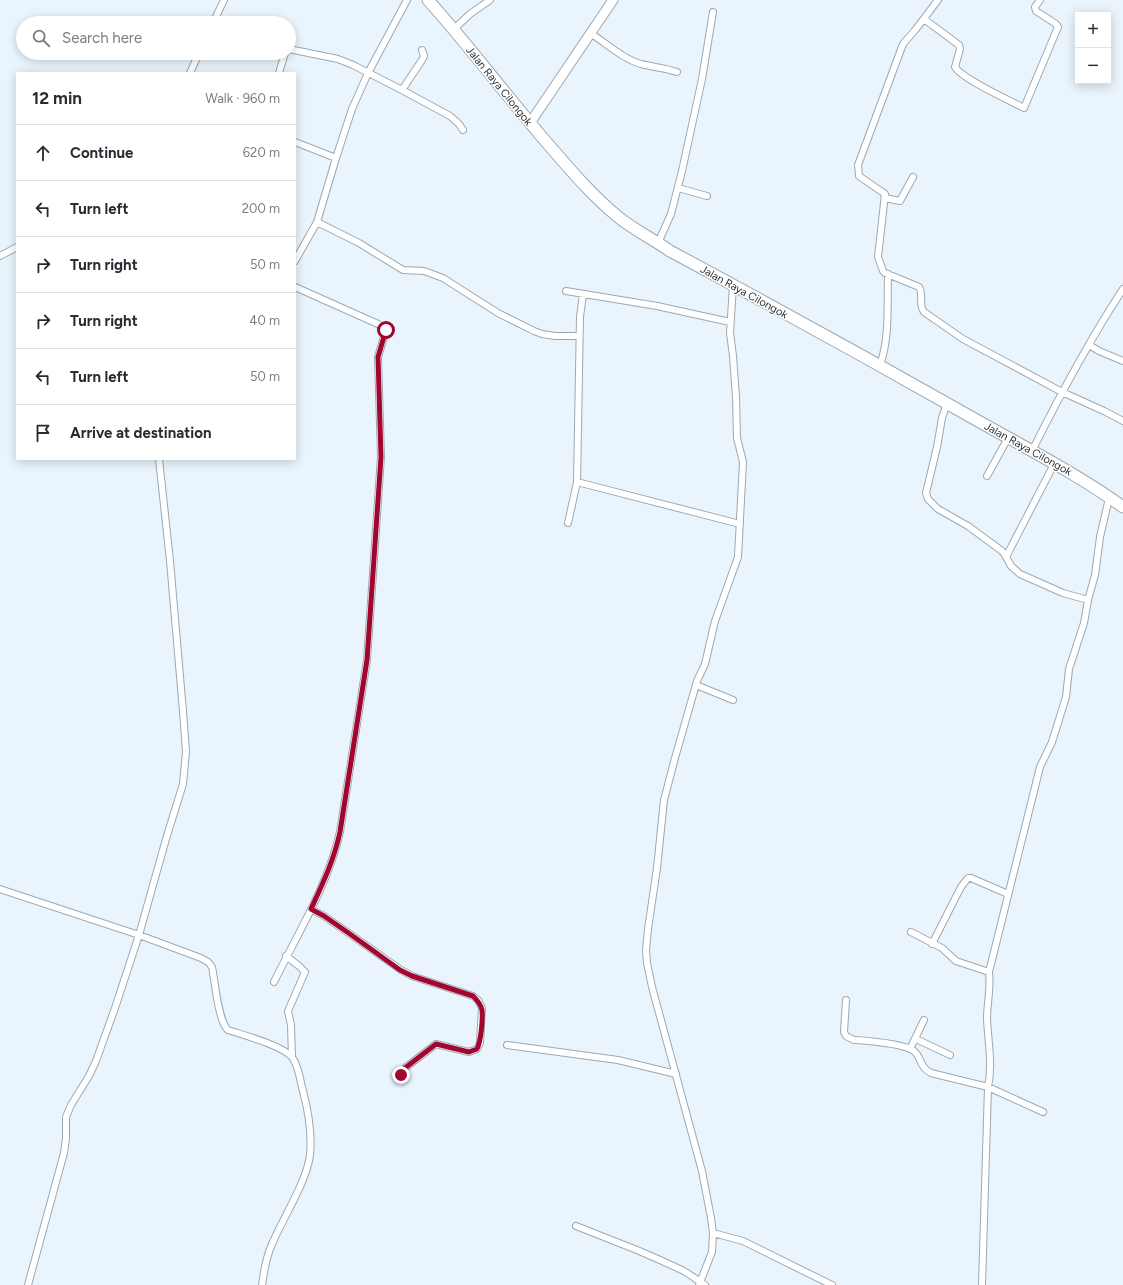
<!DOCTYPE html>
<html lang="en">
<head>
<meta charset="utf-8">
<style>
	:root { --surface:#fff; --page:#f7f7f7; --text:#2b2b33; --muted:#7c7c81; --line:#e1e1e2 }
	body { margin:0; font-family:Figtree,sans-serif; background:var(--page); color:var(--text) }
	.controls { position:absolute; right:12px; top:12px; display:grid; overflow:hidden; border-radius:0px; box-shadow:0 2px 10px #0003 }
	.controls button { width:36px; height:36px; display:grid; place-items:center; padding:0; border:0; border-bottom:1px solid var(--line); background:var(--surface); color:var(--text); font:20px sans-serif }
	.stop { position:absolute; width:12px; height:12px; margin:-9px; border:3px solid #a30531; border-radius:50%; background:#fff }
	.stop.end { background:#a30531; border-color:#fff; box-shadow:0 1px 4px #0008 }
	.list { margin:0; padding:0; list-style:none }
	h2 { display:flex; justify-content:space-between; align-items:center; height:52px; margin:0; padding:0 16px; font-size:17px }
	h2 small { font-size:13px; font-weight:400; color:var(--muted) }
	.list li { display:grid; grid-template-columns:26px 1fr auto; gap:12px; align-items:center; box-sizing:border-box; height:56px; padding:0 16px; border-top:1px solid var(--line) }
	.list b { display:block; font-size:15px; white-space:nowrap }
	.list em { font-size:13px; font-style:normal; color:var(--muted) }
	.icon { flex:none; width:22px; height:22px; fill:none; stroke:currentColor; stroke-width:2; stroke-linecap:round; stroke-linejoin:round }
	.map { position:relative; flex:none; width:1123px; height:1285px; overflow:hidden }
	.search { position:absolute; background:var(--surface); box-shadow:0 2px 10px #0003; left:16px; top:16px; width:280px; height:44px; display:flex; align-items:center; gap:10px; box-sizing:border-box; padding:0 14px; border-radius:22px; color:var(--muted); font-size:15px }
	.panel { position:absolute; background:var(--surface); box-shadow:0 2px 10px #0003; left:16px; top:72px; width:280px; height:388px; border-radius:0px }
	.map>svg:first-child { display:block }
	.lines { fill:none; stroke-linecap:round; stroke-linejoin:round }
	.street-casing { stroke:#9ea8b0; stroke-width:8 }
	.secondary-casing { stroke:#9ea8b0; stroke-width:11 }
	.highway-casing { stroke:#9ea8b0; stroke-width:13 }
	.street { stroke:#fff; stroke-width:6 }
	.secondary { stroke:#fff; stroke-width:9 }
	.highway { stroke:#fff; stroke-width:11 }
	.route { stroke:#a30531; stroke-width:5 }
	.labels { text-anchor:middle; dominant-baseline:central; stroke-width:3; stroke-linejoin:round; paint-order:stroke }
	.street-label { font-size:11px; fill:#2a2f32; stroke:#fff }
</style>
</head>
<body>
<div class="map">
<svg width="1123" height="1285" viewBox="0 0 1123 1285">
	<rect width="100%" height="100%" fill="#e9f4fc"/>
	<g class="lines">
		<defs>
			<path id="street" d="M 938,0 L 916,29 L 903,44 L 858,165 L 859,176 L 885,194 L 878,257 L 883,271 L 885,273 L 919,287 C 924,295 918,304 924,312 L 963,339 L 1062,392 L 1104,411 L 1123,421
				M 924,19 L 959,45 L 960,49 L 955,67 C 962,79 1009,100 1024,108 L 1058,27 L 1056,24 L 1036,11 L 1035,7 L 1040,0
				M 213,23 L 224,0
				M 454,29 L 470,14 L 490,0
				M 590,33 C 606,43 623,59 641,64 C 653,67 665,68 677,72
				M 289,49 L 338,59 L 353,65 L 402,90 L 422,60 L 424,56 L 422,50
				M 190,73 L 199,53
				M 279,73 L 285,53
				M 402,90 L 450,116 L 459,124 L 463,130
				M 295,142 L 336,158
				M 678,188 L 707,196
				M 885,198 L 900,201 L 913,177
				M 317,222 L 359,243 L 403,270 L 424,271 L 443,278 L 498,313 L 534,331 L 542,334 L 555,336 L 579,336
				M 658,243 L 671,214 L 682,171 L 702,79 L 713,12
				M 0,256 L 17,247
				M 295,261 L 317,222 L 336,158 L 352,109 L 368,73 L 407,0
				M 566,291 L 657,306 L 730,322
				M 1089,345 L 1099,351 L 1123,361
				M 880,365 C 890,337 887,305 888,274
				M 947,403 L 942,418 L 937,447 L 926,493 L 928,499 L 938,509 L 968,526 L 1002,551 L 1005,555 L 1011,566 L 1020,574 L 1063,593 L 1088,600
				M 1032,451 C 1060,395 1089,341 1123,289
				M 987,476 L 1008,438
				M 577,482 L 740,524
				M 568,523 L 577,482 L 580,317 L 583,294
				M 1006,557 L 1054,464
				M 696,685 L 733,700
				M 0,889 L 139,935 L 201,958 L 208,962 L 212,967 C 215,981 218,1021 228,1030 C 243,1035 281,1045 292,1057 C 299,1066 300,1081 303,1091 C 308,1110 312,1135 310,1155 C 307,1181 283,1218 272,1244 C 266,1257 264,1271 262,1285
				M 311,909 L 324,916 L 350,934 L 401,970 L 412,976 L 473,996 L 478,1000 L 482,1008 L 480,1043 L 477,1049 L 469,1052 L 436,1044 L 405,1068 L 401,1075
				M 911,932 L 942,948 L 956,961 L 989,972
				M 932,944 L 961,887 L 968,878 L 971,878 L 1008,894
				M 286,956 L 299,966 L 305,972 L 288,1011 L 291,1025 L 292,1057
				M 274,982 C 298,933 328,885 340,832 L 367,660 L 381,457 L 378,357 L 386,330 L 378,324 L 295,287
				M 846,1000 L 844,1032 L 846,1036 L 854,1040 C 869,1041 902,1043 914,1051 C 922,1058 919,1067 931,1073 L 988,1087 L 1043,1112
				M 916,1039 L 950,1055
				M 507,1045 L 618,1060 L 676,1074
				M 910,1049 L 924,1020
				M 576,1226 L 637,1250 L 660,1260 L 684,1271 L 705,1285
				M 713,1233 L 743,1241 L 832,1285
				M 28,1285 L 64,1153 L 66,1138 L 66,1117 L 71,1105 L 89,1076 L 96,1061 L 115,1008 L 139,935 L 166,839 L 183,784 L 186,752 L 183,711 L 170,561 L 159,459
				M 699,1285 L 712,1252 L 713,1233 L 711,1218 L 702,1171 L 652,987 L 647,963 L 646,950 L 648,929 L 657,868 L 664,800 L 675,758 L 697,681 L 705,664 L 715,621 L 738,557 L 743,462 L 737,438 L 736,397 L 733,356 L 730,333 L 733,285
				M 982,1285 L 988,1087 C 993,1064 988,1042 987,1019 C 987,1003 991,988 989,972 L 1040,767 L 1052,742 L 1066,697 L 1069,669 L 1084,623 L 1088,600 L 1095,575 L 1100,537 L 1109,498"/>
			<path id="secondary" d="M 530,123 L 613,0"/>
			<path id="highway" d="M 428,0 C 472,49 511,102 554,151 C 574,174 594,197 617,216 C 634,230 653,239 670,251 C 769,304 867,358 964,413 C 1018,444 1073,471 1123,507"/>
		</defs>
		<use href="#street" class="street-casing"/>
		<use href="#secondary" class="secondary-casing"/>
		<use href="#highway" class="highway-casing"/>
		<use href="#street" class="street"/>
		<use href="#secondary" class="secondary"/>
		<use href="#highway" class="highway"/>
	</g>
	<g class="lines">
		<path class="route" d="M 386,330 L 378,357 L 381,457 L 367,660 L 340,832 C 334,860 323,883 311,909 L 324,916 L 350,934 L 400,970 L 412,976 L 473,996 C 477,1000 481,1004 482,1010 C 483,1019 481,1041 477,1049 L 469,1052 L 436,1044 L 405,1068 L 401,1075"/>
	</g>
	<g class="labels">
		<g class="street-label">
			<text transform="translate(499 86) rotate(51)">Jalan Raya Cilongok</text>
			<text transform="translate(744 292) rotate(29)">Jalan Raya Cilongok</text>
			<text transform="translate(1028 449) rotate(29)">Jalan Raya Cilongok</text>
		</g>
	</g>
</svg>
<div class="controls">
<button>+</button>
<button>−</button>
</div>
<div class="stop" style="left:386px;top:330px"></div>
<div class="stop end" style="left:401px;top:1075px"></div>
<div class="search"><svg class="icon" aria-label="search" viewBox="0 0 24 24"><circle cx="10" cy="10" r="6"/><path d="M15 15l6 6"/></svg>Search here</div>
<section class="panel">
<h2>12 min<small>Walk · 960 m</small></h2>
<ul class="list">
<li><svg class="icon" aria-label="ahead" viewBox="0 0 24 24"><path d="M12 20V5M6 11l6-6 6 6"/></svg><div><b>Continue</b></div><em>620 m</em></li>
<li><svg class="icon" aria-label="left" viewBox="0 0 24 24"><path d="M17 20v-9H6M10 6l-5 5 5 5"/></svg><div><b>Turn left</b></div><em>200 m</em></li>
<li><svg class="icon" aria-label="right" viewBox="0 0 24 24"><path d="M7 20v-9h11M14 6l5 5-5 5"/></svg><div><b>Turn right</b></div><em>50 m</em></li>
<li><svg class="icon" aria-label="right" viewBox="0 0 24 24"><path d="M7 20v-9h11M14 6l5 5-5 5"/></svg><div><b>Turn right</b></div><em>40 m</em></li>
<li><svg class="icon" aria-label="left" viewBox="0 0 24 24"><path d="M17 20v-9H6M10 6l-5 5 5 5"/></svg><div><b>Turn left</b></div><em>50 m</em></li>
<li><svg class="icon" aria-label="arrive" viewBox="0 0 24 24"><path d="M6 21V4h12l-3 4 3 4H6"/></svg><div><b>Arrive at destination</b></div></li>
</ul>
</section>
</div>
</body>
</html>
